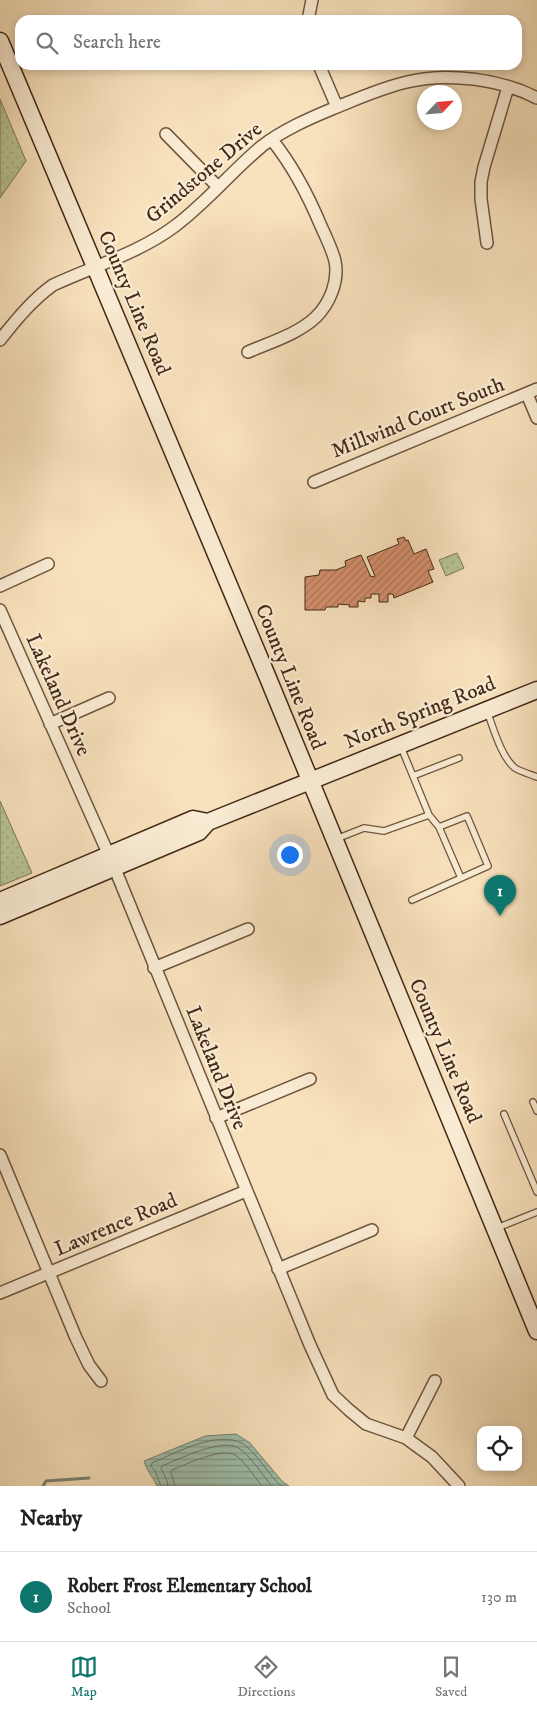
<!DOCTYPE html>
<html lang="en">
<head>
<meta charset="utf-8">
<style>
	:root { --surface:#fff; --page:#f2f2f2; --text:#222; --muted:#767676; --line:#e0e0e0; --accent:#0f766e }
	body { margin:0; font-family:"IM FELL DW Pica",serif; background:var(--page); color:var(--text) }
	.controls { position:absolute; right:15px; bottom:15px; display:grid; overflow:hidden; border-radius:10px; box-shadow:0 2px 8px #0003 }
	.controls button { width:45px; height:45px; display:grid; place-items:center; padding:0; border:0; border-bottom:1px solid var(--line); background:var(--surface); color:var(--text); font:25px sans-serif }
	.compass { position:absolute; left:417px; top:85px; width:45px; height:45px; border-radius:50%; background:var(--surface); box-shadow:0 2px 8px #0003; rotate:64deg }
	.you { position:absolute; left:289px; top:854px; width:18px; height:18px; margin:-12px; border:4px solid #fff; border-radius:50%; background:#1a73e8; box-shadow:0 0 0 8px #1a73e833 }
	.badge { display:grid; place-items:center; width:32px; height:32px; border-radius:50%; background:var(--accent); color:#fff; font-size:16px; font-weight:700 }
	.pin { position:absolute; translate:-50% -41px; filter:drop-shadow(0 1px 2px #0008) }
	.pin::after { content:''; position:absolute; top:26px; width:18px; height:15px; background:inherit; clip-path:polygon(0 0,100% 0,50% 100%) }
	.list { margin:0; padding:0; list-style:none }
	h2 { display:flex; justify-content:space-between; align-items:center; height:65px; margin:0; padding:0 20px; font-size:21px }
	h2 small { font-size:16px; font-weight:400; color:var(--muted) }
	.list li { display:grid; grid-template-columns:32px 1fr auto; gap:15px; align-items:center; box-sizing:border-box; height:90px; padding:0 20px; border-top:1px solid var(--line) }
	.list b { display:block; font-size:19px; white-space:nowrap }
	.list p { margin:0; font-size:16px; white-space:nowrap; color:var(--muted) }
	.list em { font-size:16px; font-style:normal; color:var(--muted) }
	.icon { flex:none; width:28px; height:28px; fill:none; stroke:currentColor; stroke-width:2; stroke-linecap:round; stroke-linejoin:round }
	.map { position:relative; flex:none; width:537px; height:1486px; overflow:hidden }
	.search { position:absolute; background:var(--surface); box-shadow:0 2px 8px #0003; left:15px; right:15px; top:15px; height:55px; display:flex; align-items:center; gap:12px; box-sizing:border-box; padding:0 18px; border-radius:15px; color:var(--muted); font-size:19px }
	.sheet { height:155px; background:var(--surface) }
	nav { display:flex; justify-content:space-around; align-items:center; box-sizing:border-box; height:70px; border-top:1px solid var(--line); background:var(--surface); font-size:14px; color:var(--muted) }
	nav a { display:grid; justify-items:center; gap:2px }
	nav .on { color:var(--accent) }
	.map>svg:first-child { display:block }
	.green { fill:url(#green-dots); stroke:#7c7656 }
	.water { fill:url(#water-rules); stroke:#798370 }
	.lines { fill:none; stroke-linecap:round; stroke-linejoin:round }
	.shore { stroke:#707462; stroke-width:1 }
	.stream { stroke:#798370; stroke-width:3 }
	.building { fill:url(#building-hatch); stroke:#422817 }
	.lane-casing { stroke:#705640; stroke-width:8 }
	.street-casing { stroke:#705640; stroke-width:14 }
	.secondary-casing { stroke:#422817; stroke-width:19 }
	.lane { stroke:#faecd4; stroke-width:5.5 }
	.street { stroke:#faecd4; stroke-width:11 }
	.secondary { stroke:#faecd4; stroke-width:16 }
	.labels { text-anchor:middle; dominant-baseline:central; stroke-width:4.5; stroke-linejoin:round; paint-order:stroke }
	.street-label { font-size:21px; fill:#422817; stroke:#faecd4 }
</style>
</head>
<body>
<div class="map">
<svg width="537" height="1486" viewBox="0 0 537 1486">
	<defs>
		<pattern id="green-dots" width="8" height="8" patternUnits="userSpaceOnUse" patternTransform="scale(1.25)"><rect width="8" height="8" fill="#b7c496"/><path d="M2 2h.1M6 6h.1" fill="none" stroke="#9fa881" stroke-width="1.8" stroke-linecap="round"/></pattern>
		<pattern id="water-rules" width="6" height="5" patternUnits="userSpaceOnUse" patternTransform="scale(1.25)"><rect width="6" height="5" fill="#9ebfac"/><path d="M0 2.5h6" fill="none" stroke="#829b8b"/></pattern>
		<pattern id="building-hatch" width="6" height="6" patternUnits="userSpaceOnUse" patternTransform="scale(1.25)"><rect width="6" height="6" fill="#d6906e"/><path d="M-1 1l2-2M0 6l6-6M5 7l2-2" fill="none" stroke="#af7659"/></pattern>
	</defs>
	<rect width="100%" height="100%" fill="#f8e2bd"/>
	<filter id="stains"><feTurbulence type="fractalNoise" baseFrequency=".004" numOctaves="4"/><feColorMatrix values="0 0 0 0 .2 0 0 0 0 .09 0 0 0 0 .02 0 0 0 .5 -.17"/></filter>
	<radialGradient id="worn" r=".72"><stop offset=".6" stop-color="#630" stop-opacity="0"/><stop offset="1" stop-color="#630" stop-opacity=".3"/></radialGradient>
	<path class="green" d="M 0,99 L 26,161 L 0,198 Z
		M 457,553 L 464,568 L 446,576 L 439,560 Z
		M 0,801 L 32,873 L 0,886 Z"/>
	<path class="water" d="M 236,1434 L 250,1443 L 282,1481 L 289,1486 L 157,1486 C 153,1477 146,1470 144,1461 L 205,1436 Z"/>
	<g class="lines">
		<path class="shore" d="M 161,1486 L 155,1471 L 151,1466 L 152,1463 C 176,1453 224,1426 247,1447 C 260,1458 268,1474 281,1486
			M 168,1486 L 167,1481 L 161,1468 L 162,1466 C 179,1459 216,1441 234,1446 C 246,1449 263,1476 272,1486
			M 175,1486 L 171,1472 L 172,1470 C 187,1464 218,1449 233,1454 C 242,1457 255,1478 262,1486"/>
		<path class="stream" d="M 43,1486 L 46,1481 L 89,1478"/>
	</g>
	<path class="building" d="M 404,537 L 406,541 L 408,540 L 414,554 L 426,549 L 434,569 L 428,571 L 433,582 L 394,598 L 393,594 L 388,594 L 388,602 L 379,602 L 379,594 L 371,594 L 371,598 L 365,598 L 365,602 L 358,601 L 358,607 L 349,607 L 350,605 L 338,604 L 338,607 L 326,607 L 325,610 L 305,610 L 305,577 L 319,575 L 320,570 L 336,570 L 346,566 L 345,561 L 361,555 L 371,577 L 375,576 L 367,557 L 399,544 L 397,539 Z"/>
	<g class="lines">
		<defs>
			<path id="lane" d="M 487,711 C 493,727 501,757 515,768 C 521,772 530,774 537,777
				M 413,776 L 459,758
				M 429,815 L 439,827
				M 336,839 L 364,828 L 384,831 L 429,815 L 401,747
				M 412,900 L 488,866 L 467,816 L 439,827 L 461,878
				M 533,1102 L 537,1111
				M 504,1114 L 537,1192
				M 497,1228 L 537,1212"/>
			<path id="street" d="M 308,20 L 312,0
				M 319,65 L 337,107
				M 166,134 L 218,187
				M 487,243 L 481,199 L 481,182 L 484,167 L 508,87
				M 0,340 C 16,320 32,300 53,285 C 94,266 139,253 175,226 C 207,202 232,171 262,146 C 283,130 308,119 332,109 C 357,99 381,88 407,82 C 448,72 500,79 537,98
				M 248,352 C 271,342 298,334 316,317 C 330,303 339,281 335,261 C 332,249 326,237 321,226 C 308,195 293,166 272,140
				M 527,394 L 537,418
				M 314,482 L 537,389
				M 0,586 L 48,564
				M 0,610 L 115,869 L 310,1345 L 333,1395 L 349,1410 L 366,1424 L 406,1438 L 432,1457 L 459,1486
				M 50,724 L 109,698
				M 154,968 L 248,929
				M 216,1118 L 310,1079
				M 0,1155 L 76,1338 L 89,1365 L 101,1381
				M 278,1269 L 372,1230
				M 0,1293 L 246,1191
				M 406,1438 L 435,1381"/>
			<path id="secondary" d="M 0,41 L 268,678 L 537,1331
				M 0,901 L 193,819 L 208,822
				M 0,916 L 199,832 L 208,822 L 537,690"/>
		</defs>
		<use href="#lane" class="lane-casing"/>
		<use href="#street" class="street-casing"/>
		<use href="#secondary" class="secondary-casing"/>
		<use href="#lane" class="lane"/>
		<use href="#street" class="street"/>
		<use href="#secondary" class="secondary"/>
	</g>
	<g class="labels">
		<g class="street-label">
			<text transform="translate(204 173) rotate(-40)">Grindstone Drive</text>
			<text transform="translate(134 303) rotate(67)">County Line Road</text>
			<text transform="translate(418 418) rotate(-22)">Millwind Court South</text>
			<text transform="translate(290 677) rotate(68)">County Line Road</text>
			<text transform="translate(58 695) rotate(66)">Lakeland Drive</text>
			<text transform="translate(420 713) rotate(-22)">North Spring Road</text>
			<text transform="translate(445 1051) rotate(67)">County Line Road</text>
			<text transform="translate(216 1068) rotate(68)">Lakeland Drive</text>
			<text transform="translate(116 1225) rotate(-23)">Lawrence Road</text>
		</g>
	</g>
	<rect width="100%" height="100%" filter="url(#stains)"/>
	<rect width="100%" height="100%" fill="url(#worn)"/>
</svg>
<div class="controls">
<button><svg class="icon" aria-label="locate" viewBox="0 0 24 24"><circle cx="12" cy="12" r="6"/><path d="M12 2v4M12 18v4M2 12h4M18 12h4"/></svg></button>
</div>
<svg class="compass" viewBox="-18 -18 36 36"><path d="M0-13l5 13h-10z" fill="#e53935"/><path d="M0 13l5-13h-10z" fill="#767676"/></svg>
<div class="you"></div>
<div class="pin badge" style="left:500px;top:916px">1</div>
<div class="search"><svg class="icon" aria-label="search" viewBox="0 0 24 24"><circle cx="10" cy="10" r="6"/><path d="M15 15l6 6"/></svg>Search here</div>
</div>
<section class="sheet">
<h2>Nearby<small></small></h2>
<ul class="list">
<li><span class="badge">1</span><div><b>Robert Frost Elementary School</b><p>School</p></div><em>130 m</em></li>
</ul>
</section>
<nav>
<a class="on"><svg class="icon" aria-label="map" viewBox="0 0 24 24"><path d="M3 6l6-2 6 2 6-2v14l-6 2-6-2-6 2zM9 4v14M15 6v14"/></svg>Map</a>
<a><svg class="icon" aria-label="directions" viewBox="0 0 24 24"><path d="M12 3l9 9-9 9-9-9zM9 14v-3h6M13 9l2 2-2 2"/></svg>Directions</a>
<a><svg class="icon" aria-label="saved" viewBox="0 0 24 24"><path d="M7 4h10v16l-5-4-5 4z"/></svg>Saved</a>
</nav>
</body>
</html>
